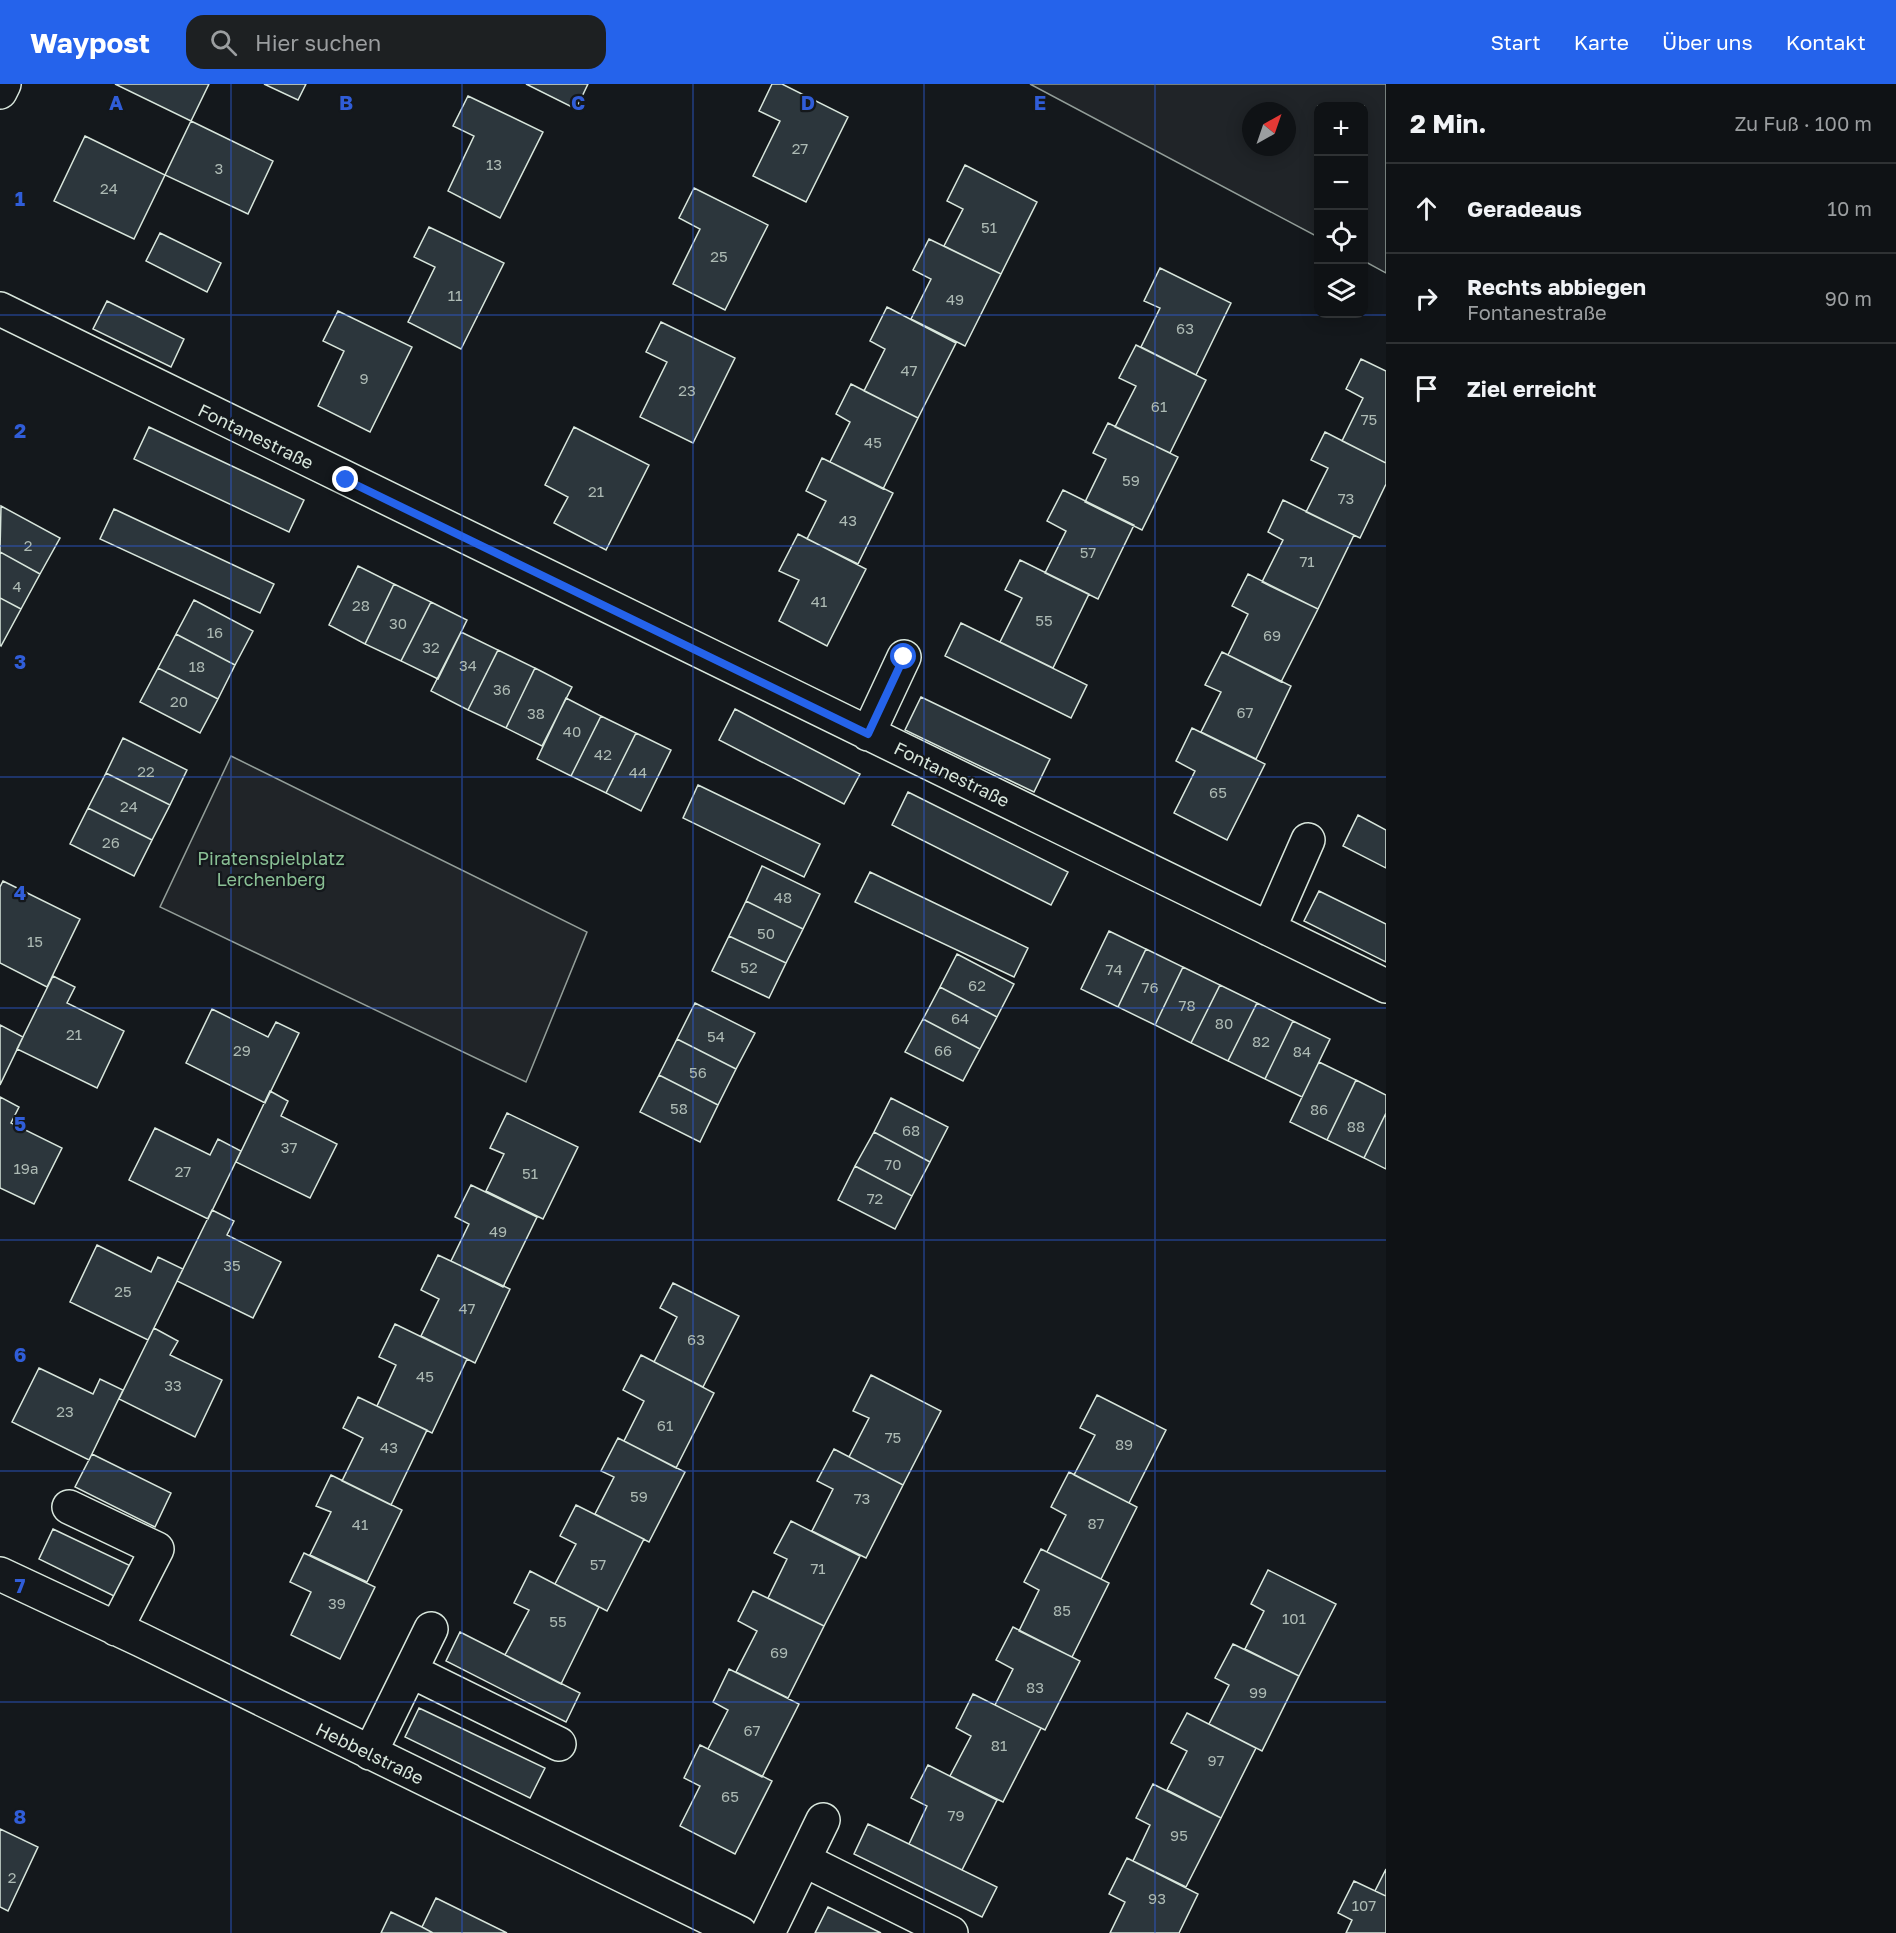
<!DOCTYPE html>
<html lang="de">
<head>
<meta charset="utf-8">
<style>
	:root { --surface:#0f1215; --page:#1d2022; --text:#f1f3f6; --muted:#9b9ea0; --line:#2f3234; --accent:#2563eb }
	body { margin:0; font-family:"Golos Text",sans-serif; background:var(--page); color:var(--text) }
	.controls { position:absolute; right:18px; top:18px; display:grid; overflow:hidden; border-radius:12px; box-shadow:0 3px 15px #0003 }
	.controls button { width:54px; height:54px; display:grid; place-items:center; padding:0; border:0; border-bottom:2px solid var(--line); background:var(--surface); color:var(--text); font:30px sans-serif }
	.compass { position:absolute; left:1242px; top:18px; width:54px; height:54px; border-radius:50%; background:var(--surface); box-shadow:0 3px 15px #0003; rotate:40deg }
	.stop { position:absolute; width:18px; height:18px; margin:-14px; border:4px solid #2563eb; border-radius:50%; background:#fff }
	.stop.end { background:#2563eb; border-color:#fff; box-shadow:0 2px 6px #0008 }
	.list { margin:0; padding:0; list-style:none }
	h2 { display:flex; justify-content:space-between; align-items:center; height:78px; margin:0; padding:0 24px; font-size:26px }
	h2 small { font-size:20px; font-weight:400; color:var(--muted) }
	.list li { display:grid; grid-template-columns:39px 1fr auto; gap:18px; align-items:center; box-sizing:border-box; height:90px; padding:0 24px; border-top:2px solid var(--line) }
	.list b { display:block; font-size:22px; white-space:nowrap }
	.list p { margin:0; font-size:20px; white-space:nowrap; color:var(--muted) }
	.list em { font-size:20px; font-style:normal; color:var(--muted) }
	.icon { flex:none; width:33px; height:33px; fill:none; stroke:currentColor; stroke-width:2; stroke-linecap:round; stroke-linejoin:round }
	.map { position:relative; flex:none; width:1386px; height:1849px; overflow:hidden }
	header { display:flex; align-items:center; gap:36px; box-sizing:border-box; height:84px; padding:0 30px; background:var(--accent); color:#fff }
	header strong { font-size:28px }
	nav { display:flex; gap:33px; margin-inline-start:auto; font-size:21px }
	.search { width:420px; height:54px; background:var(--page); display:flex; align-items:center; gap:15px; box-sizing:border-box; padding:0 21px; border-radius:18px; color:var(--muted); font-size:22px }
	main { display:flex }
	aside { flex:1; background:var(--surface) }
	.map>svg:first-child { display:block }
	.green { fill:#202428; stroke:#939e99; stroke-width:1.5; fill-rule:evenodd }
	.building { fill:#2c363c; stroke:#d8e6dc; stroke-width:1.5 }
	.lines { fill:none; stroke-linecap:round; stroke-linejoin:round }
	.minor-casing { stroke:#d8e6dc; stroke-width:36 }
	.minor { stroke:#14181c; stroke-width:33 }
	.route { stroke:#2563eb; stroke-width:8 }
	.grid { fill:none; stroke:#305dd8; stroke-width:1.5; stroke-opacity:0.55 }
	.labels { text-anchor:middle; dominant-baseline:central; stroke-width:4.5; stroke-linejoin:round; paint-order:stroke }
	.number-label { font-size:15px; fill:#adbab4 }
	.street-label { font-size:18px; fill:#d8e6dc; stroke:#14181c }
	.park-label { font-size:18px; fill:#8ac095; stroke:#14181c }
	.grid-label { font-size:20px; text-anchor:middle; font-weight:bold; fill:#305dd8; stroke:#14181c; stroke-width:4.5; stroke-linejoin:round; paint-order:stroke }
</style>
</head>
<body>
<header>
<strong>Waypost</strong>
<div class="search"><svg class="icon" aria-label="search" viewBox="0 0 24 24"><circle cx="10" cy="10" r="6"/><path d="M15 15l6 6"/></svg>Hier suchen</div>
<nav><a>Start</a><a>Karte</a><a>Über uns</a><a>Kontakt</a></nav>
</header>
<main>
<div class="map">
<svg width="1386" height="1849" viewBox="0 0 1386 1849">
	<rect width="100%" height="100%" fill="#14181c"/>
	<path class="green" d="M 1030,0 L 1386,0 L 1386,189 L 1364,177 L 1364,22 L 1318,22 L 1318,153 ZM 1251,27 L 1287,27 L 1287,63 L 1251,63 Z
		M 231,672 L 587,848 L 526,998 L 160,823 Z"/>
	<path class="building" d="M 115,0 L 209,0 L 191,37 Z
		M 264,0 L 306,0 L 298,16 Z
		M 526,0 L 588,0 L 576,25 Z
		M 772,0 L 782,0 L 848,33 L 806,118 L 753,92 L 780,37 L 759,27 Z
		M 468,12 L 543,48 L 500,134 L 448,107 L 474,52 L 453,42 Z
		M 191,37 L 273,77 L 248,130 L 165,91 Z
		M 85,52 L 165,91 L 134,155 L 54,117 Z
		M 965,81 L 1037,118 L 1001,190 L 944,162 L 963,125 L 947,117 Z
		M 694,104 L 768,141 L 725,226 L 673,200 L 700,145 L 679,134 Z
		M 429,143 L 504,179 L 461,265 L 408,238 L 435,183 L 414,173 Z
		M 160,149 L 221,179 L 207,208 L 146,177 Z
		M 929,155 L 1001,190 L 965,262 L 911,235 L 931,195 L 913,186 Z
		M 1160,184 L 1231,219 L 1196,291 L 1141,263 L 1160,224 L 1144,217 Z
		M 107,217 L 184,255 L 171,283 L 93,245 Z
		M 887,223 L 956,259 L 918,334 L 864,307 L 885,265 L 870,257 Z
		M 338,227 L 412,263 L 370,348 L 318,322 L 344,267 L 323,257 Z
		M 661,238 L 735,274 L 693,359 L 640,333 L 667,278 L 646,268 Z
		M 1136,261 L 1206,296 L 1170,369 L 1115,343 L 1136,302 L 1119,294 Z
		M 1361,275 L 1386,287 L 1386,379 L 1342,357 L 1363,314 L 1346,305 Z
		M 851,300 L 918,334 L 883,405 L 830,378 L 850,338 L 836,330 Z
		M 1108,339 L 1178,373 L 1142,446 L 1085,418 L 1106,375 L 1093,369 Z
		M 149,343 L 304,416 L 289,448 L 134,375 Z
		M 574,343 L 649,381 L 606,466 L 554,439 L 568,413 L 545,401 Z
		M 1325,348 L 1386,379 L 1386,400 L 1360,454 L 1306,428 L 1328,384 L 1311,376 Z
		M 822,374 L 893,409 L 858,480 L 807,455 L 826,417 L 806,407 Z
		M 1063,406 L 1134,441 L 1098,515 L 1045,489 L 1066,447 L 1047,437 Z
		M 1283,416 L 1354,451 L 1318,525 L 1262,498 L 1283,456 L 1268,448 Z
		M 1,422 L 60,454 L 40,490 L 0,468 Z
		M 114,425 L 274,500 L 260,529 L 100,455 Z
		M 798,450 L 866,485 L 827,562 L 779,537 L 799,496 L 779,487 Z
		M 0,468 L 40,490 L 21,525 L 0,514 Z
		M 1020,476 L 1089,510 L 1053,584 L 1000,558 L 1022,514 L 1005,506 Z
		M 358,482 L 394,500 L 365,560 L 329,541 Z
		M 1248,490 L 1318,525 L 1281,598 L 1228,571 L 1248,530 L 1232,522 Z
		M 394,500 L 431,518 L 401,577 L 365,560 Z
		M 0,514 L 21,525 L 1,562 L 0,561 Z
		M 194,516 L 253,547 L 235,581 L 176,550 Z
		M 431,518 L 467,536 L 438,595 L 401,577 Z
		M 961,539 L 1087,601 L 1071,634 L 945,572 Z
		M 461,548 L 498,566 L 468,626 L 431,607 Z
		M 176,550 L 235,581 L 218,615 L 158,584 Z
		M 498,566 L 535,584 L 506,644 L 468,626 Z
		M 1222,568 L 1291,602 L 1256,675 L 1201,648 L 1221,608 L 1205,601 Z
		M 158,584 L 218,615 L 200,649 L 140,618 Z
		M 535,584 L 572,603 L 542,662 L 506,644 Z
		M 921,613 L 1050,675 L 1034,708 L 905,646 Z
		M 566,614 L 601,632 L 571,692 L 537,675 Z
		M 735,625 L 860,690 L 844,720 L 719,656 Z
		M 601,632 L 636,649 L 606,709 L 571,692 Z
		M 1192,644 L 1265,680 L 1227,756 L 1174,729 L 1195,687 L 1176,677 Z
		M 636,649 L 671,666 L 641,727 L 606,709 Z
		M 123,654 L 187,686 L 170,721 L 106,689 Z
		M 106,689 L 170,721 L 152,756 L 88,724 Z
		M 698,701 L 820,760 L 804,793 L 683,734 Z
		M 908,708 L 1068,788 L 1051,821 L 892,741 Z
		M 88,724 L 152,756 L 134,792 L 70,760 Z
		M 1358,731 L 1386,746 L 1386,784 L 1343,762 Z
		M 762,782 L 820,810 L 803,845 L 746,817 Z
		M 870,788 L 1028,864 L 1014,893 L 855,818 Z
		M 3,797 L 80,835 L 47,903 L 0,879 L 0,803 Z
		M 1319,807 L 1386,840 L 1386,878 L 1304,837 Z
		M 746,817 L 803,845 L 786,879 L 729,852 Z
		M 1109,847 L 1146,865 L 1118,923 L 1081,905 Z
		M 729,852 L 786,879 L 769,914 L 712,887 Z
		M 1146,865 L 1183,883 L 1155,941 L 1118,923 Z
		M 957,870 L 1014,900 L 997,933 L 940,903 Z
		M 1183,883 L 1220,901 L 1191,959 L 1155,941 Z
		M 53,892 L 75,903 L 67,919 L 124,947 L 97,1004 L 17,965 Z
		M 1220,901 L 1257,919 L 1228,977 L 1191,959 Z
		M 940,903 L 997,933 L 980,965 L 923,935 Z
		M 695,919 L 755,949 L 736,985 L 677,955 Z
		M 1257,919 L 1293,937 L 1265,995 L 1228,977 Z
		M 212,925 L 268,953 L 276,938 L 299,949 L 265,1019 L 186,979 Z
		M 923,935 L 980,965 L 963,997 L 905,968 Z
		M 1293,937 L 1330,955 L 1302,1013 L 1265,995 Z
		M 0,941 L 23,953 L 0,1001 Z
		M 677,955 L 736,985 L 718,1021 L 659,991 Z
		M 1319,978 L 1356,996 L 1327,1056 L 1290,1038 Z
		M 659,991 L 718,1021 L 700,1058 L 640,1028 Z
		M 1356,996 L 1386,1011 L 1386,1029 L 1364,1074 L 1327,1056 Z
		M 270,1007 L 288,1017 L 281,1032 L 337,1060 L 310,1114 L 236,1078 Z
		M 0,1013 L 19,1023 L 11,1039 L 62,1064 L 34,1120 L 0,1104 Z
		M 891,1014 L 948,1043 L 930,1078 L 874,1048 Z
		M 507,1029 L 578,1063 L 543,1135 L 486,1107 L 504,1070 L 490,1064 Z
		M 1386,1029 L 1386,1085 L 1364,1074 Z
		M 155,1044 L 210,1071 L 218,1055 L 241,1067 L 208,1135 L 129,1096 Z
		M 874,1048 L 930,1078 L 912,1112 L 855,1082 Z
		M 855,1082 L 912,1112 L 895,1145 L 838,1116 Z
		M 471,1101 L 537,1133 L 503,1203 L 451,1177 L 469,1140 L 455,1133 Z
		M 212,1126 L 234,1137 L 227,1151 L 281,1178 L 253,1234 L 177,1197 Z
		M 97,1161 L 151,1188 L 158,1173 L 183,1185 L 148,1256 L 70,1218 Z
		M 438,1171 L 510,1205 L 475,1279 L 421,1252 L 439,1215 L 421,1206 Z
		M 673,1199 L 739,1232 L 703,1303 L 654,1278 L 677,1233 L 660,1224 Z
		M 395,1240 L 467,1275 L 432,1349 L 377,1322 L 396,1281 L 379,1273 Z
		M 154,1244 L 178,1257 L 170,1271 L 222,1296 L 195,1353 L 119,1315 Z
		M 641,1271 L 714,1309 L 676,1384 L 624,1357 L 644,1317 L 623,1306 Z
		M 39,1284 L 93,1310 L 100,1295 L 123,1306 L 89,1376 L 12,1338 Z
		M 871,1291 L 941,1327 L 903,1401 L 849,1373 L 869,1334 L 853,1327 Z
		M 1097,1311 L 1166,1346 L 1129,1419 L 1074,1391 L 1095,1351 L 1080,1344 Z
		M 358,1313 L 427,1346 L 391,1421 L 342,1397 L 363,1354 L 343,1344 Z
		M 618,1354 L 685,1388 L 649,1458 L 595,1430 L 614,1393 L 601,1387 Z
		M 834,1365 L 903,1401 L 866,1474 L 812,1447 L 833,1405 L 817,1397 Z
		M 92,1370 L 171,1409 L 155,1443 L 75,1403 Z
		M 1069,1388 L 1137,1423 L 1101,1495 L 1047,1468 L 1066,1431 L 1051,1423 Z
		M 331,1391 L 402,1426 L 367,1498 L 310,1471 L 331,1428 L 316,1422 Z
		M 576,1421 L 644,1455 L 607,1527 L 555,1500 L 576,1460 L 560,1452 Z
		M 791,1437 L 860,1472 L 824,1542 L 768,1514 L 787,1475 L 774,1469 Z
		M 53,1445 L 133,1483 L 118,1514 L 39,1475 Z
		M 1041,1465 L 1109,1499 L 1072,1573 L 1019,1547 L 1039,1506 L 1024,1498 Z
		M 304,1469 L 375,1503 L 340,1575 L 291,1551 L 311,1508 L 290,1498 Z
		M 1268,1486 L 1336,1520 L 1299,1592 L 1245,1565 L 1264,1527 L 1251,1520 Z
		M 530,1487 L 599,1523 L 561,1600 L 505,1571 L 529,1526 L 514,1519 Z
		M 753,1507 L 824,1542 L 788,1614 L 736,1588 L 757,1547 L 738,1537 Z
		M 1013,1543 L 1080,1577 L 1045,1646 L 995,1621 L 1013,1585 L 996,1576 Z
		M 460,1548 L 580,1609 L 566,1638 L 446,1577 Z
		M 1233,1560 L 1299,1592 L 1262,1667 L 1209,1640 L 1229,1601 L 1215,1594 Z
		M 729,1585 L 799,1620 L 762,1693 L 708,1665 L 728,1626 L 713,1618 Z
		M 973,1610 L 1041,1644 L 1003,1718 L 950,1692 L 971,1652 L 956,1644 Z
		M 419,1624 L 545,1684 L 530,1714 L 405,1653 Z
		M 1187,1629 L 1256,1664 L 1221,1734 L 1167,1706 L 1187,1667 L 1171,1659 Z
		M 700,1661 L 772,1697 L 735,1770 L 680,1742 L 700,1702 L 684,1694 Z
		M 928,1681 L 997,1716 L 962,1786 L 909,1760 L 927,1722 L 911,1714 Z
		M 1153,1700 L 1221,1734 L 1186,1803 L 1133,1777 L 1150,1741 L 1136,1734 Z
		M 868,1740 L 997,1803 L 982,1833 L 854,1770 Z
		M 0,1745 L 38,1763 L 8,1827 L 0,1823 Z
		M 1127,1774 L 1198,1810 L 1179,1849 L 1110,1849 L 1125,1818 L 1109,1810 Z
		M 1386,1785 L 1386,1812 L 1375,1807 Z
		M 1354,1797 L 1386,1812 L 1386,1849 L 1346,1849 L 1352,1836 L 1338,1829 Z
		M 436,1814 L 507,1849 L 433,1849 L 422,1843 Z
		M 828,1823 L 881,1849 L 815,1849 Z
		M 391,1828 L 422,1843 L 433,1849 L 381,1849 Z"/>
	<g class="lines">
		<defs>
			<path id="minor" d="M 0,8 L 4,0
				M 0,225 L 1386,902
				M 868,650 L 904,573
				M 1269,845 L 1308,756
				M 69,1423 L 157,1465 L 116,1545
				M 0,1490 L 141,1556 L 740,1849
				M 411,1587 L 559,1660
				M 370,1669 L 431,1545
				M 804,1776 L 951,1849
				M 768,1849 L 823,1736"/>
		</defs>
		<use href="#minor" class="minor-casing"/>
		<use href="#minor" class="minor"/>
	</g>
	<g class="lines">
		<path class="route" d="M 346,396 L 868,650 L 904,573"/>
	</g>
	<path class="grid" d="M 231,0 L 231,1849M 462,0 L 462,1849M 693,0 L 693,1849M 924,0 L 924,1849M 1155,0 L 1155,1849M 0,231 L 1386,231M 0,462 L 1386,462M 0,693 L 1386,693M 0,924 L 1386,924M 0,1156 L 1386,1156M 0,1387 L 1386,1387M 0,1618 L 1386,1618"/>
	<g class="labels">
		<g class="number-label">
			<text x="800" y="64">27</text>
			<text x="494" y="80">13</text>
			<text x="219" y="84">3</text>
			<text x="109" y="104">24</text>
			<text x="989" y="143">51</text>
			<text x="719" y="172">25</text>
			<text x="455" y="211">11</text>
			<text x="955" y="215">49</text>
			<text x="1185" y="244">63</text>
			<text x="909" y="286">47</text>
			<text x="364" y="294">9</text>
			<text x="687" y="306">23</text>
			<text x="1159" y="322">61</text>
			<text x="1369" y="335">75</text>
			<text x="873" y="358">45</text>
			<text x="1131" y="396">59</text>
			<text x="596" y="407">21</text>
			<text x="1346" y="414">73</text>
			<text x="848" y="436">43</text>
			<text x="28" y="461">2</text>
			<text x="1088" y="468">57</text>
			<text x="1307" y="477">71</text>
			<text x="17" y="502">4</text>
			<text x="819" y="517">41</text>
			<text x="361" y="521">28</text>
			<text x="1044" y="536">55</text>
			<text x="398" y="539">30</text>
			<text x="215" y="548">16</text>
			<text x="1272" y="551">69</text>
			<text x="431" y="563">32</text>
			<text x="468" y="581">34</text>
			<text x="197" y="582">18</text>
			<text x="502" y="605">36</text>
			<text x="179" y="617">20</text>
			<text x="1245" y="628">67</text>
			<text x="536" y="629">38</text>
			<text x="572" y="647">40</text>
			<text x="603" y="670">42</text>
			<text x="146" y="687">22</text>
			<text x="638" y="688">44</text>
			<text x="1218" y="708">65</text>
			<text x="129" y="722">24</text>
			<text x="111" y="758">26</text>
			<text x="783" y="813">48</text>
			<text x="766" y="849">50</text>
			<text x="35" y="857">15</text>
			<text x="749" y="883">52</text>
			<text x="1114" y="885">74</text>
			<text x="977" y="901">62</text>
			<text x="1150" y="903">76</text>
			<text x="1187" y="921">78</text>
			<text x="960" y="934">64</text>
			<text x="1224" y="939">80</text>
			<text x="74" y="950">21</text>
			<text x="716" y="952">54</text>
			<text x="1261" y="957">82</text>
			<text x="242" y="966">29</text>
			<text x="943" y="966">66</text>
			<text x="1302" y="967">84</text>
			<text x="698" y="988">56</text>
			<text x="679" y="1024">58</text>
			<text x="1319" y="1025">86</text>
			<text x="1356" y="1042">88</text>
			<text x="911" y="1046">68</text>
			<text x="289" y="1063">37</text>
			<text x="893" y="1080">70</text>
			<text x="26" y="1084">19a</text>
			<text x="183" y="1087">27</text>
			<text x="530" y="1089">51</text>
			<text x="875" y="1114">72</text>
			<text x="498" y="1147">49</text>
			<text x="232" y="1181">35</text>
			<text x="123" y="1207">25</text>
			<text x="467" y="1224">47</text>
			<text x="696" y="1255">63</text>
			<text x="425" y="1292">45</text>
			<text x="173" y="1301">33</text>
			<text x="65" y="1327">23</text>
			<text x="665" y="1341">61</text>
			<text x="893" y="1353">75</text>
			<text x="1124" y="1360">89</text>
			<text x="389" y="1363">43</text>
			<text x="639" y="1412">59</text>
			<text x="862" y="1414">73</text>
			<text x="1096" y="1439">87</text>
			<text x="360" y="1440">41</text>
			<text x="598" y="1480">57</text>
			<text x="818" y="1484">71</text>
			<text x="337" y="1519">39</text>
			<text x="1062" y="1526">85</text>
			<text x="1294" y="1534">101</text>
			<text x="558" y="1537">55</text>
			<text x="779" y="1568">69</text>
			<text x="1035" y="1603">83</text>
			<text x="1258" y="1608">99</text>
			<text x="752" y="1646">67</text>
			<text x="999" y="1661">81</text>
			<text x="1216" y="1676">97</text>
			<text x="730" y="1712">65</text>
			<text x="956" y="1731">79</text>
			<text x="1179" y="1751">95</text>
			<text x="12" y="1793">2</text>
			<text x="1157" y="1814">93</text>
			<text x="1364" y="1821">107</text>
		</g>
		<g class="street-label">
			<text transform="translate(256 352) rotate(26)">Fontanestraße</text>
			<text transform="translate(952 690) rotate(26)">Fontanestraße</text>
			<text transform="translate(370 1669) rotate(26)">Hebbelstraße</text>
		</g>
		<g class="park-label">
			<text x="271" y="774">Piratenspielplatz<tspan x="271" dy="21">Lerchenberg</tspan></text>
		</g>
	</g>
	<g class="grid-label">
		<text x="116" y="26">A</text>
		<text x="346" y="26">B</text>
		<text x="578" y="26">C</text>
		<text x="808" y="26">D</text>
		<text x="1040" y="26">E</text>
		<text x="20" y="122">1</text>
		<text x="20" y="354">2</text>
		<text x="20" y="585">3</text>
		<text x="20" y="816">4</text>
		<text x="20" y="1047">5</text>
		<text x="20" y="1278">6</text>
		<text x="20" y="1509">7</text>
		<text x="20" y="1740">8</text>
	</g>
</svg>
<div class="controls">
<button>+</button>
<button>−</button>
<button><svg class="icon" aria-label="locate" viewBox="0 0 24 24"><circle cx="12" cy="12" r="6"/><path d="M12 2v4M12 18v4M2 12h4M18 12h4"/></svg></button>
<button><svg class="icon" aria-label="layers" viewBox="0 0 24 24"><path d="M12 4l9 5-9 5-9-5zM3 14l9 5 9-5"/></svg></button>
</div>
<svg class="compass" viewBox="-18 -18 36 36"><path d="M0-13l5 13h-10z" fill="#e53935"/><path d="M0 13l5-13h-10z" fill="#9b9ea0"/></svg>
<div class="stop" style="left:904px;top:573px"></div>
<div class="stop end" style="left:346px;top:396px"></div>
</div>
<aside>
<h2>2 Min.<small>Zu Fuß · 100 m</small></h2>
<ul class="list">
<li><svg class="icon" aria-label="ahead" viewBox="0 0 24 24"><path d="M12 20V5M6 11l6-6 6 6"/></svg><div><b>Geradeaus</b></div><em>10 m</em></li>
<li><svg class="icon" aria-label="right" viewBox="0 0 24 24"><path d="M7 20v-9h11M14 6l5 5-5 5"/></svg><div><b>Rechts abbiegen</b><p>Fontanestraße</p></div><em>90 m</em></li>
<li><svg class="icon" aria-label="arrive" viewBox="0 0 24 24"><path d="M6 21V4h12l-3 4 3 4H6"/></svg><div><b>Ziel erreicht</b></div></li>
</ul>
</aside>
</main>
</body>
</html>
